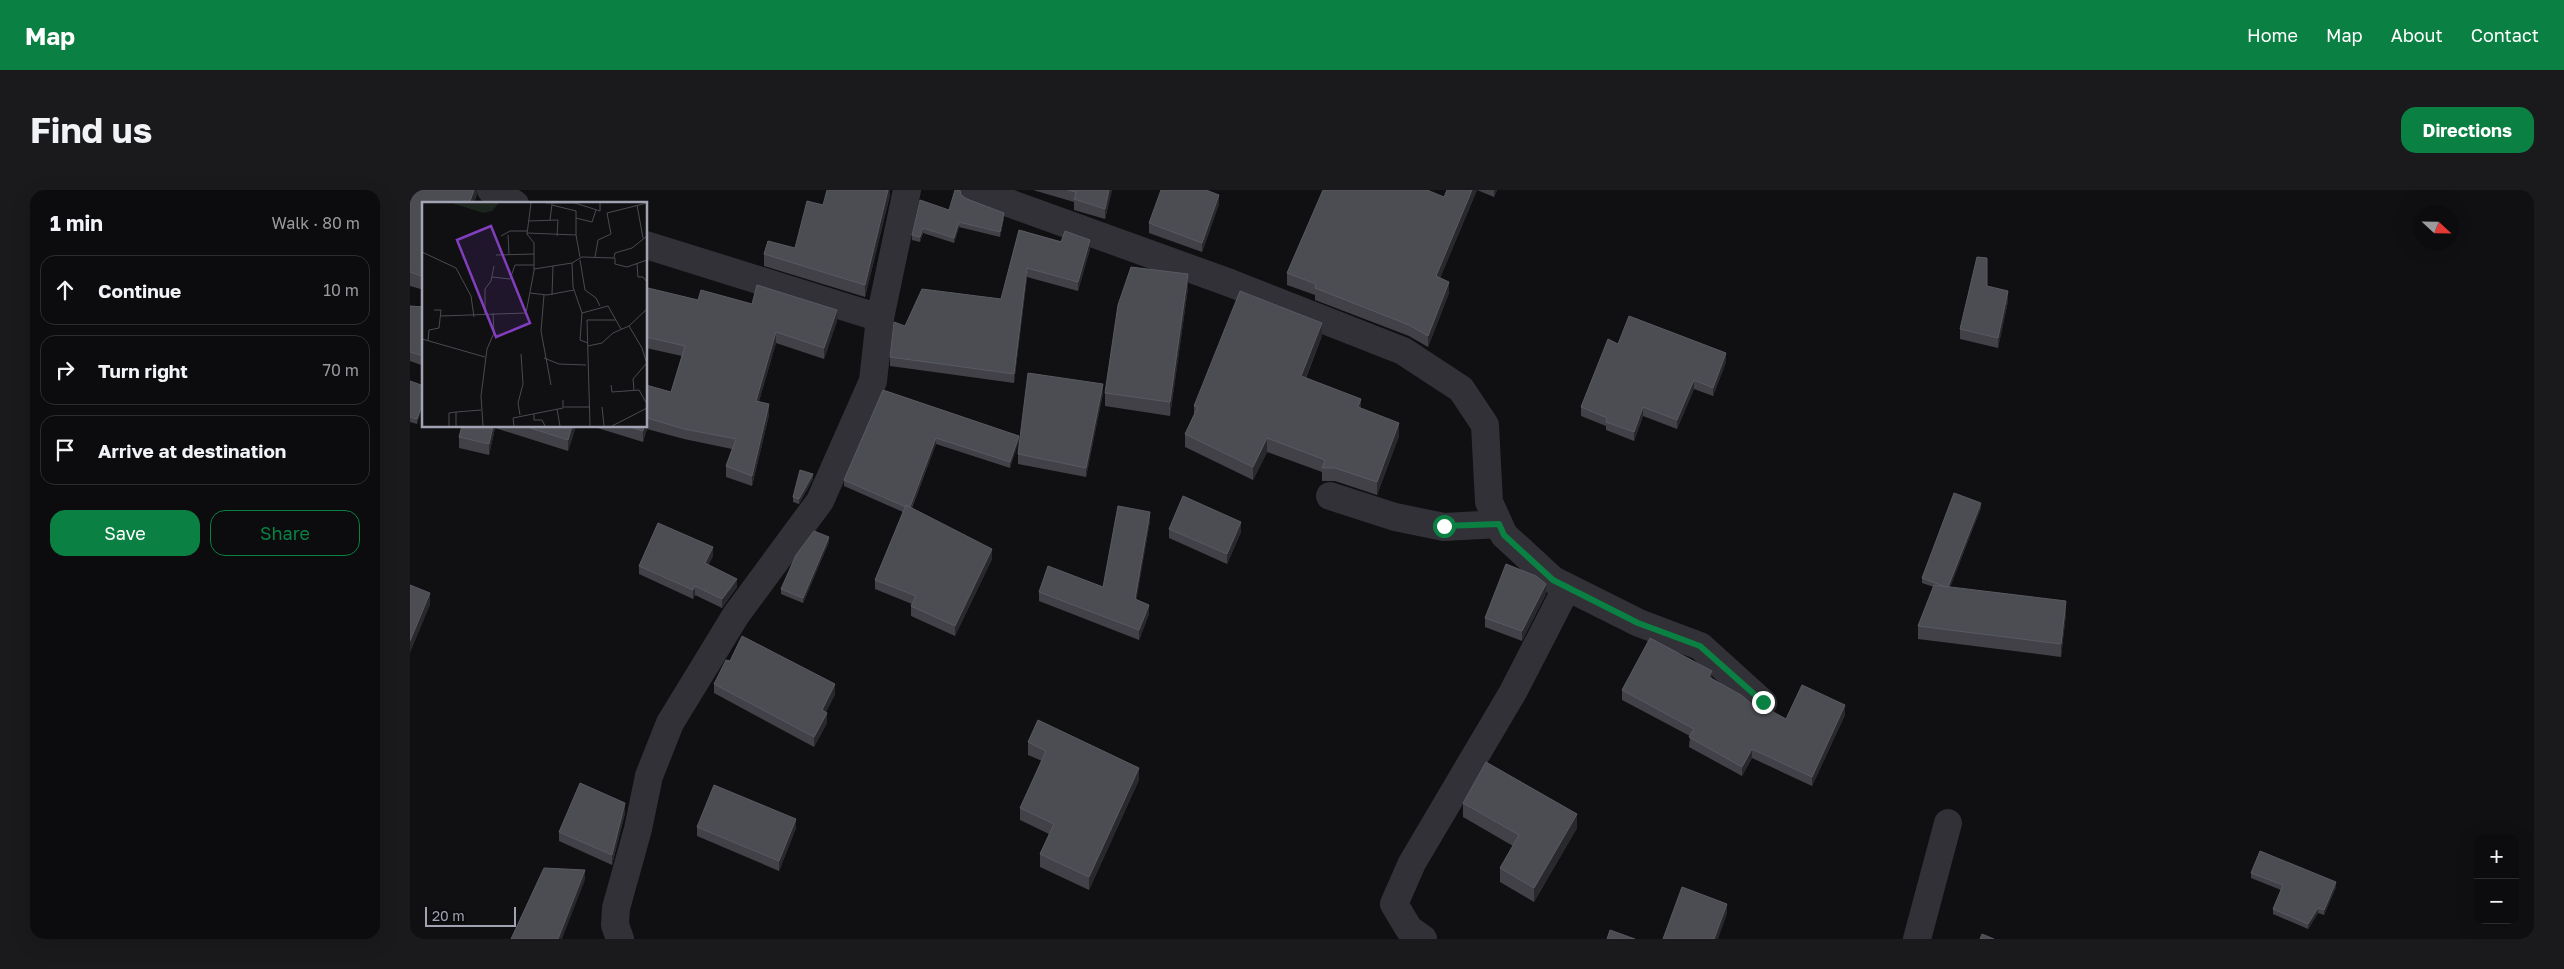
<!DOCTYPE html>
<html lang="en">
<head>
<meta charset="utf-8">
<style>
	:root { --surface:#0c0c0e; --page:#1a1a1c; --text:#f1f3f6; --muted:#9a9b9e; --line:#2c2c2e; --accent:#0b8043 }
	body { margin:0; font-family:"Golos Text",sans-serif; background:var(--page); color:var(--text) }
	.controls { position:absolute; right:15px; bottom:15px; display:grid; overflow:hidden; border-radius:10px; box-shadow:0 5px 20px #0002 }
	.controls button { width:45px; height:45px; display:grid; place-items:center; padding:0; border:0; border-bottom:1px solid var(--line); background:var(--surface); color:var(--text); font:25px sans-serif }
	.compass { position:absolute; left:2004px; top:15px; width:45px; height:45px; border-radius:50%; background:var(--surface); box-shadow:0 5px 20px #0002; rotate:112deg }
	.scale { position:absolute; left:15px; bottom:12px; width:91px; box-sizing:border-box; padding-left:5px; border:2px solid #a1a3b3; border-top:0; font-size:14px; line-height:18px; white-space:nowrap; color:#a1a3b3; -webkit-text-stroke:4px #0b0b0d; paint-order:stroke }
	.stop { position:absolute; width:15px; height:15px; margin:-11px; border:4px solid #0b8043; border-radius:50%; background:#fff }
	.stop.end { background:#0b8043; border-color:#fff; box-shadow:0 1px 5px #0008 }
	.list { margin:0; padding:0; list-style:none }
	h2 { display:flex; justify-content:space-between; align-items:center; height:65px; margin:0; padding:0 20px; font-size:21px }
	h2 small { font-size:16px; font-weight:400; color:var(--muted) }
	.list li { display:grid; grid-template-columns:32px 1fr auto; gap:15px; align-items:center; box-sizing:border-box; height:70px; margin:0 10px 10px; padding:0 10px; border:1px solid var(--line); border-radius:15px }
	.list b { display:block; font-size:19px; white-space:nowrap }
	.list em { font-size:16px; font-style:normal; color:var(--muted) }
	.actions { display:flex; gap:10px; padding:15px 20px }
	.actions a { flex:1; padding:11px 0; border:1px solid var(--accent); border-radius:15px; text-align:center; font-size:18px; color:var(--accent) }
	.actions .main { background:var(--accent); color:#fff }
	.icon { flex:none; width:28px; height:28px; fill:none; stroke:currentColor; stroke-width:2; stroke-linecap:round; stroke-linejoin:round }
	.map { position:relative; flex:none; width:2124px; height:749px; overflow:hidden; border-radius:15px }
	header { display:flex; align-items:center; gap:30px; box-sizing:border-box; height:70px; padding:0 25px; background:var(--accent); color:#fff }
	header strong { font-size:24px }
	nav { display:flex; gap:28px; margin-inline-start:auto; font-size:18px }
	.intro { display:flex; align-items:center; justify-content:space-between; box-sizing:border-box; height:120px; padding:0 30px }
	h1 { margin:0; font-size:35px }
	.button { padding:12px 22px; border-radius:15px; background:var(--accent); color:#fff; font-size:18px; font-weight:700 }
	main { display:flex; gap:30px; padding:0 30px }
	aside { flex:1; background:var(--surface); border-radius:15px; box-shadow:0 5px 20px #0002 }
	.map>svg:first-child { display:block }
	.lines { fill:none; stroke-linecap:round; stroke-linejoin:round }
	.street { stroke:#313137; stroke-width:28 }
	.wall { fill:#414147 }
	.shaded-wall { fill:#29292d }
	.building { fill:#4c4c53; stroke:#595a62 }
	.route { stroke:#0b8043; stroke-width:6 }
	.inset-road { fill:none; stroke:#4a4b52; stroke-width:1 }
	.view { fill:#813ebd; fill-opacity:0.15; stroke:#813ebd; stroke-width:2.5 }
	.inset-edge { fill:none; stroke:#a1a3b3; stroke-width:2.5 }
</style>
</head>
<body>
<header>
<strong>Map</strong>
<nav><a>Home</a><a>Map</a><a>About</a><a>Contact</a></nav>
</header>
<div class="intro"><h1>Find us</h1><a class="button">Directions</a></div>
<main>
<aside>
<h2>1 min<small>Walk · 80 m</small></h2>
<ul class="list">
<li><svg class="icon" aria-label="ahead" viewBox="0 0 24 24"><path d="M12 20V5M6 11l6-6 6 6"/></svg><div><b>Continue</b></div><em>10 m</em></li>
<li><svg class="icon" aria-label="right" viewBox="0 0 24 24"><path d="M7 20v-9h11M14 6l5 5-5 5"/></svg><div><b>Turn right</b></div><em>70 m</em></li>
<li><svg class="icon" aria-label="arrive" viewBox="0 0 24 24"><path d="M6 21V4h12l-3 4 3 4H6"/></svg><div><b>Arrive at destination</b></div></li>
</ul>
<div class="actions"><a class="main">Save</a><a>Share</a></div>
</aside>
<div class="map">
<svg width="2124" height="749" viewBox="0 0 2124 749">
	<rect width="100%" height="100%" fill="#101012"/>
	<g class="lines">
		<path class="street" d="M 81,0 L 105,14
			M 563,0 L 820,93 L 993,161 L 1051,199 L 1075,235 L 1079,312 L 1094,345 L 1143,390 L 1229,433 L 1290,456 L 1353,513
			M 236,55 L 470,128
			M 920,306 L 985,327 L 1034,337 L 1089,334
			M 210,749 L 205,735 L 206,718 L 228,639 L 239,586 L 260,533 L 326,425 L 410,311 L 463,191 L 470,128 L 497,0
			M 1013,749 L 999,739 L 984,714 L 1002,673 L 1103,502 L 1157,397
			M 1507,749 L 1538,633"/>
	</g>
	<path class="wall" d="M 0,0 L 67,0 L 67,5 L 14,14 L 14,100 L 0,96 Z
		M 480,0 L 480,5 L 455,107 L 354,76 L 354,64 L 385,58 L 413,15 Z
		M 623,0 L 702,0 L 695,29 L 664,20 L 664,12 Z
		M 1037,0 L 1087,0 L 1084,7 L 1067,0 L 1030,88 L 1039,103 L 1018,157 L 999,146 L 905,110 L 905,105 L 877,95 L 877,83 L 1034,7 Z
		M 551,5 L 557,9 L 594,28 L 590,47 L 549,37 L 544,53 L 513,43 L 510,52 L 502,50 L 502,45 L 539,20 Z
		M 809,14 L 792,62 L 739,43 L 739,33 Z
		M 609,40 L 680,59 L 668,101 L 617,87 L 604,193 L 480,176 L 480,167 L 495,136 L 591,109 Z
		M 1577,96 L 1598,111 L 1588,158 L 1550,149 L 1550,139 Z
		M 778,98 L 760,226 L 695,216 L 695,203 Z
		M 236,106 L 342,114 L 427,131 L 414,169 L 366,153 L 349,211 L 359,225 L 342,296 L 316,287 L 316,276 L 322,259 L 274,249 L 237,239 L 233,252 L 181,236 L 236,236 L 236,195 L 261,202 L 272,166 L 236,158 Z
		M 0,116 L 14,117 L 14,176 L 0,171 Z
		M 912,146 L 896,188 L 951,218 L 989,246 L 967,305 L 925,291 L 912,291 L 912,282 L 857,262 L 843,290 L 775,257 L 775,244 L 784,224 L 784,216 Z
		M 1208,154 L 1316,172 L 1303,206 L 1284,199 L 1267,239 L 1233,226 L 1224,251 L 1196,240 L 1196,236 L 1171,226 L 1171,217 Z
		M 0,191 L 14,196 L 7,234 L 0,232 Z
		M 473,200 L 609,246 L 600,278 L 526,254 L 502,318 L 582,369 L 545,446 L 501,426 L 501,416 L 502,414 L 465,399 L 465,390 L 493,322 L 434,296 L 434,290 Z
		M 693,203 L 676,287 L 608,274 L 608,264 Z
		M 52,236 L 166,236 L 158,261 L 85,238 L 79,265 L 49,258 L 49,247 Z
		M 403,289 L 389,314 L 383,312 L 383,307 Z
		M 1571,318 L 1540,397 L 1656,424 L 1651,467 L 1508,449 L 1508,436 L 1524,397 L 1512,393 L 1512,388 Z
		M 740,331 L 726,410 L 739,424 L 729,450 L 629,411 L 629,402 L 693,397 Z
		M 759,339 L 831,342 L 817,374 L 759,348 Z
		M 419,352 L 393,413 L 371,404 L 371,399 Z
		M 303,366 L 298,375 L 327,397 L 312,418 L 285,405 L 283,409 L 229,384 L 229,376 Z
		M 1136,404 L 1112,451 L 1075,437 L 1075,428 Z
		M 320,471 L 425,504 L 416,522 L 417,533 L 404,557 L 304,503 L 304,494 Z
		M 1302,489 L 1343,515 L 1376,529 L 1435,525 L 1402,596 L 1342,568 L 1332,586 L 1279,557 L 1280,546 L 1212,510 L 1212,500 Z
		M 618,552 L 729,590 L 679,700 L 630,677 L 630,664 L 639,644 L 610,630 L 610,618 L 632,571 L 618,565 Z
		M 1053,613 L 1167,638 L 1124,712 L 1090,692 L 1090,678 L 1103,656 L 1053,627 Z
		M 215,623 L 202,675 L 149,651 L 149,642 Z
		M 287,637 L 386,638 L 369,681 L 287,646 Z
		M 1841,683 L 1926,697 L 1914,725 L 1908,723 L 1898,739 L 1863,724 L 1863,719 L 1871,700 L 1841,688 Z"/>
	<path class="shaded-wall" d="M 64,0 L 67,0 L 67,5 L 64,14 L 59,14 Z
		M 478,0 L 480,0 L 480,5 L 455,107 L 455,95 Z
		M 699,0 L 702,0 L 695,29 L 695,19 Z
		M 1062,0 L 1067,0 L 1026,98 L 1026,86 Z
		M 1084,0 L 1087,0 L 1084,7 Z
		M 809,5 L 809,14 L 792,62 L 792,53 Z
		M 594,23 L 594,28 L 590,47 L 590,42 Z
		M 549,32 L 549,37 L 544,53 L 544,48 Z
		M 513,38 L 513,43 L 510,52 L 510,47 Z
		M 680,50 L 680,59 L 668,101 L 668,92 Z
		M 617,78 L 617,87 L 604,193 L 604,184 Z
		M 778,84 L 778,98 L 760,226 L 760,212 Z
		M 1039,92 L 1039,103 L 1018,157 L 1018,146 Z
		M 1598,101 L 1598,111 L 1588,158 L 1588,148 Z
		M 427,120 L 427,131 L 414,169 L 414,158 Z
		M 912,133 L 912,146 L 891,199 L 891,186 Z
		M 366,142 L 366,153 L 346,221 L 346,211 Z
		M 1316,163 L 1316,172 L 1303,206 L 1303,198 Z
		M 1284,190 L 1284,199 L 1267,239 L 1267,230 Z
		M 693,194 L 693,203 L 676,287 L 676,278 Z
		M 14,209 L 14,214 L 7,234 L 7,229 Z
		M 951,209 L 951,222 L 948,217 Z
		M 359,214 L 359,225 L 342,296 L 342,286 Z
		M 1233,217 L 1233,226 L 1224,251 L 1224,242 Z
		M 237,228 L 237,239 L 233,252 L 233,241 L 234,236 L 236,236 Z
		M 989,233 L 989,246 L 967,305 L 967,292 Z
		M 83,236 L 85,236 L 85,238 L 79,265 L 79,254 Z
		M 162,236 L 166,236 L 158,261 L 158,250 Z
		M 609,246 L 609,252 L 600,278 L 600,272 Z
		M 526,248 L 526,254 L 499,324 L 499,318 Z
		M 857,248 L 857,262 L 843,290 L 843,277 Z
		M 403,284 L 403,289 L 389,314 L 389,309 Z
		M 1571,313 L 1571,318 L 1538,403 L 1538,398 Z
		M 740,322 L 740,331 L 725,419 L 725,409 Z
		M 831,332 L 831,342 L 817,374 L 817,364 Z
		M 419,347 L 419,352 L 393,413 L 393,408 Z
		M 303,357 L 303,366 L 295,382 L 295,373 Z
		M 582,359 L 582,369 L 545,446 L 545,436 Z
		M 327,389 L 327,397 L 312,418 L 312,409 Z
		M 1136,394 L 1136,404 L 1112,451 L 1112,441 Z
		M 285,396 L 285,405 L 283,409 L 283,400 Z
		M 20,403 L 20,415 L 0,463 L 0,451 Z
		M 1656,411 L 1656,424 L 1651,467 L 1651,454 Z
		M 739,415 L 739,424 L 729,450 L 729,440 Z
		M 1302,481 L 1302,491 L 1299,487 Z
		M 425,494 L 425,504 L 412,530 L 412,520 Z
		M 1435,515 L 1435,525 L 1402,596 L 1402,587 Z
		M 417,523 L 417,533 L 404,557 L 404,547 Z
		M 1342,559 L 1342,568 L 1332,586 L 1332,577 Z
		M 729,578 L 729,590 L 679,700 L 679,687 Z
		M 215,613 L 215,623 L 202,675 L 202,665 Z
		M 1167,624 L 1167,638 L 1124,712 L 1124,698 Z
		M 386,629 L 386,638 L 369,681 L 369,671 Z
		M 175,680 L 175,690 L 152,749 L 148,749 Z
		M 1926,692 L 1926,697 L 1914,725 L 1914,720 Z
		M 1317,714 L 1317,724 L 1308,749 L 1304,749 Z
		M 1908,718 L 1908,723 L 1898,739 L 1898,734 Z"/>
	<path class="building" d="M 0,0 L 64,0 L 59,14 L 14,14 L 14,87 L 0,82 Z
		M 417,0 L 478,0 L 455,95 L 354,64 L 358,51 L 385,58 L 397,11 L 413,15 Z
		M 545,0 L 550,0 L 551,5 L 557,9 L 594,23 L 590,42 L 549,32 L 544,48 L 513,38 L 510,47 L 502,45 L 510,10 L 539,20 Z
		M 658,0 L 699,0 L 695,19 L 664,9 L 666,2 Z
		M 751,0 L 796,0 L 809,5 L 792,53 L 739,33 Z
		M 913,0 L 1017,0 L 1034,7 L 1037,0 L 1062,0 L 1026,86 L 1039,92 L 1018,146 L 999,135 L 905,98 L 906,94 L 877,83 Z
		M 609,40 L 651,52 L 655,41 L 680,50 L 668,92 L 617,78 L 604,184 L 480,167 L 484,132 L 495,136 L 512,99 L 591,109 Z
		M 1567,67 L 1577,68 L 1577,96 L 1598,101 L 1588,148 L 1550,139 Z
		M 721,77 L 778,84 L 760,212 L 695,203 L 708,115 Z
		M 347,95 L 427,120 L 414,158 L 366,142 L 346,211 L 359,214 L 342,286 L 316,276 L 326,249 L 274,239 L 237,228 L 236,230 L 236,195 L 261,202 L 275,156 L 236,147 L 236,106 L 238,98 L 288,110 L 291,100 L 342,114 Z
		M 830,101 L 912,133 L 891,186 L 951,209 L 948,217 L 989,233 L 967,292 L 925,278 L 912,278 L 915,270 L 857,248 L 843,277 L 775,244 L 788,217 L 784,216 Z
		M 0,116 L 14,117 L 14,166 L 0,162 Z
		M 1219,126 L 1316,163 L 1303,198 L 1284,190 L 1267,230 L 1233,217 L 1224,242 L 1196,232 L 1197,228 L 1171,217 L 1198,149 L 1208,154 Z
		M 618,183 L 693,194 L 676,278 L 608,264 Z
		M 0,191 L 14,196 L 14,209 L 7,229 L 0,227 Z
		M 473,200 L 609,246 L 600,272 L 526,248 L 500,317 L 496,315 L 496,317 L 434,290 Z
		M 52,236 L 83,236 L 79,254 L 49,247 Z
		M 114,236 L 162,236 L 158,250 Z
		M 217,236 L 234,236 L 233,241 Z
		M 390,280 L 403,284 L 389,309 L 383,307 Z
		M 1544,303 L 1571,313 L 1538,397 L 1533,396 L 1512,388 Z
		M 773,306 L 831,332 L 817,364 L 759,339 Z
		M 496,315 L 582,359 L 545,436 L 501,416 L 506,406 L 465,390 Z
		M 708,316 L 740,322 L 725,409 L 739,415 L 729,440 L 629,402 L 638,376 L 693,397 Z
		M 248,333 L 303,357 L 295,373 L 327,389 L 312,409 L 285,396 L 283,400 L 229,376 Z
		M 404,341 L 419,347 L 393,408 L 371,399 L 386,365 Z
		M 1096,374 L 1126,386 L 1136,394 L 1112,441 L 1075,428 Z
		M 0,395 L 20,403 L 0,451 Z
		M 1524,395 L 1656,411 L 1651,454 L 1508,436 Z
		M 332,446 L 425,494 L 412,520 L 417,523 L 404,547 L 304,494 L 316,470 L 320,471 Z
		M 1240,448 L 1302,481 L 1299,487 L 1331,505 L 1343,515 L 1356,518 L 1376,529 L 1392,495 L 1435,515 L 1402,587 L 1342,559 L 1332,577 L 1279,547 L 1284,539 L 1212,500 Z
		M 628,530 L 729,578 L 679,687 L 630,664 L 644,634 L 610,618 L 636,561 L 618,552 Z
		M 1076,572 L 1167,624 L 1124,698 L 1090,678 L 1109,645 L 1053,613 Z
		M 170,593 L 215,613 L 202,665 L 149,642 Z
		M 304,595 L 386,629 L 369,671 L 287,637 Z
		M 1850,661 L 1926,692 L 1914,720 L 1908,718 L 1898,734 L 1863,719 L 1873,695 L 1841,683 Z
		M 134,678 L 175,680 L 148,749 L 101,749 Z
		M 1272,697 L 1317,714 L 1304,749 L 1253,749 Z
		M 1200,740 L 1225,749 L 1197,749 Z
		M 1572,744 L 1584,749 L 1570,749 Z"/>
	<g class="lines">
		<path class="route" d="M 1034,336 L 1089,334 L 1094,345 L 1143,390 L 1228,433 L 1290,456 L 1353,512"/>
	</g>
	<g transform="translate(12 12)">
		<rect width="225" height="225" fill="#101012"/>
		<path d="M 0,1 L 77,1 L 70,9 L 61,11 L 30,1 Z" fill="#1c241e"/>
		<path class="inset-road" d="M 124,1 L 154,1M 153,1 L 178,9 L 178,1M 130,3 L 154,9 L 154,16 L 170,20 L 174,8M 215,3 L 221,36M 128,18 L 130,2M 107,19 L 136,18 L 135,34M 105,31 L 154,33 L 158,55M 86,33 L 87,52M 154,33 L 154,16M 79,34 L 88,29 L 105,29M 0,50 L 34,66 L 49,94 L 52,115M 74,53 L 112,52M 173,55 L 176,38 L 189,32 L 185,11 L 225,1M 193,56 L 193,62 L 205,65 L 225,58M 158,58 L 163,88 L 174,96 L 178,104M 215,62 L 216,75 L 221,75 L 225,80M 112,67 L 150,61M 70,75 L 88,77 L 93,63 L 112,63M 108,91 L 125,93 L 152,88M 122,93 L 119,129 L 129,183M 130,93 L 131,64M 225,107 L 207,124 L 220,146 L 225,162M 160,111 L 186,104 L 199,127M 63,112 L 63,87 L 69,79 L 72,64M 19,114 L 104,111 L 112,69 L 112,41 L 105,32 L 109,1M 0,137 L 63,155M 6,139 L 7,128 L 17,126 L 19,108 L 12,108M 166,141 L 158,138 L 160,111 L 151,85 L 150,61 L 160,55 L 192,56 L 193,51 L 210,46 L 225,34M 166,144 L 180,141 L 191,131 L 207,124M 122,156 L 137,162 L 164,163M 189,183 L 190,190 L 217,188 L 225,202M 212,188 L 211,177 L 224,162M 142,205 L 167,205M 180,205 L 182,224M 135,207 L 138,224M 112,212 L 112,218 L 120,218 L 123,224M 98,213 L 96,201 L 101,182 L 99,152M 27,224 L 27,211 L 34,210M 34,224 L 34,210 L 59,208M 61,224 L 59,194 L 65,147 L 72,131 L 71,111M 92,224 L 91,216 L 141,206 L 141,198M 168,224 L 165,118 L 194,118M 190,224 L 225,206"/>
		<path class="view" d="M 69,24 L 108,121 L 74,135 L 35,38 Z"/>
		<rect width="225" height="225" class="inset-edge"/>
	</g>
</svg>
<div class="controls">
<button>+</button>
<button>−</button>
</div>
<svg class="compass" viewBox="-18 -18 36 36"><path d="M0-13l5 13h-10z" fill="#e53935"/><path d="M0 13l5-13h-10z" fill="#9a9b9e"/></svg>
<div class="scale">20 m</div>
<div class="stop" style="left:1034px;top:336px"></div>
<div class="stop end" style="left:1353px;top:512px"></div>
</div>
</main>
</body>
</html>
